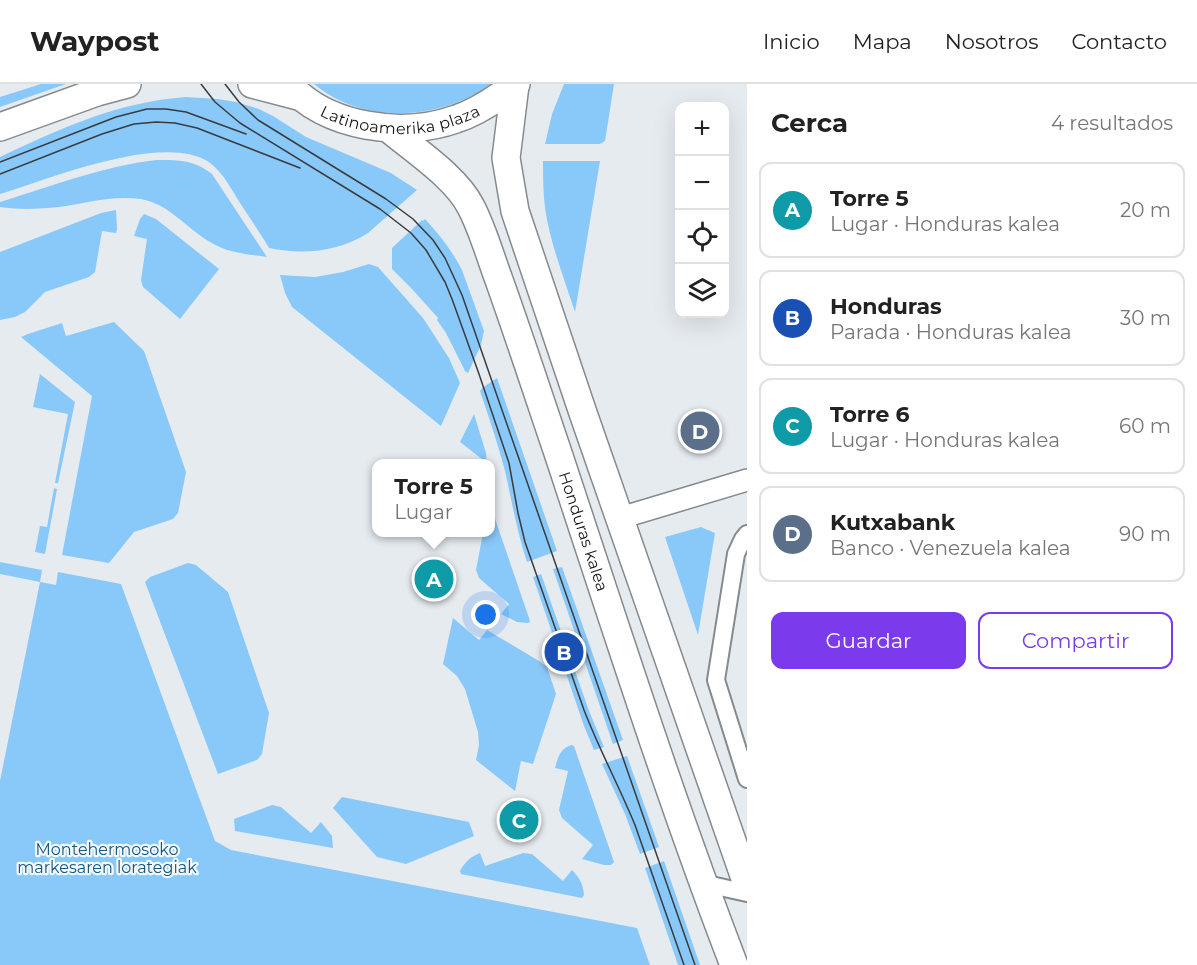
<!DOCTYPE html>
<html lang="es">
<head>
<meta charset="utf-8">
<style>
	:root { --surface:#fff; --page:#f2f2f2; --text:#222; --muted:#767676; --line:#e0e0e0; --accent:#7c3aed }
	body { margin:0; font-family:Montserrat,sans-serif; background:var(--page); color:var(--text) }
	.controls { position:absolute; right:18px; top:18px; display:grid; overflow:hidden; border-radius:12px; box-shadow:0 6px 24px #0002 }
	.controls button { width:54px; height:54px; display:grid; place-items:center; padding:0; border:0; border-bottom:2px solid var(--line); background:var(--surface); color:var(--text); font:30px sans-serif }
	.you { position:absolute; left:486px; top:531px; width:21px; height:21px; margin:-15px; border:4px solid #fff; border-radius:50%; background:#1a73e8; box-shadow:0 0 0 9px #1a73e833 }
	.badge { display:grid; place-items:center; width:39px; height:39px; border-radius:50%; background:var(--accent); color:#fff; font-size:20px; font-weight:700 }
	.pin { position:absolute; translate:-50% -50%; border:3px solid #fff; box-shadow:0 2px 6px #0006 }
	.popup { position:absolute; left:372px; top:375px; width:123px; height:78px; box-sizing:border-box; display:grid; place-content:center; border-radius:12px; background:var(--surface); filter:drop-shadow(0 2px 4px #0005); font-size:20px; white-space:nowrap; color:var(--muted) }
	.popup b { font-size:22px; color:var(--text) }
	.popup::after { content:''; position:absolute; left:50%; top:100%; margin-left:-12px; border:12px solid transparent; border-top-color:var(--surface) }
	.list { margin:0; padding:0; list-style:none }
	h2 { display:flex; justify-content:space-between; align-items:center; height:78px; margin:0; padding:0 24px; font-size:26px }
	h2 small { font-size:20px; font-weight:400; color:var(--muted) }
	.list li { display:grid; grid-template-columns:39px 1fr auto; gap:18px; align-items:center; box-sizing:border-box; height:96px; margin:0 12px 12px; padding:0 12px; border:2px solid var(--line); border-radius:12px }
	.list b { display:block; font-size:22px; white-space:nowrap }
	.list p { margin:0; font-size:20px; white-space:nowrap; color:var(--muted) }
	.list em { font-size:20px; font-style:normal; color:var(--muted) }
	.actions { display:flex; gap:12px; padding:18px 24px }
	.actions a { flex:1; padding:14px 0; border:2px solid var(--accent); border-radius:12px; text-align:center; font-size:21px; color:var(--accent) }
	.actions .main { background:var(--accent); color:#fff }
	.icon { flex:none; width:33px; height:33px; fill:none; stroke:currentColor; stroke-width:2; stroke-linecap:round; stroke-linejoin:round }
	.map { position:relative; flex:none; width:747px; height:881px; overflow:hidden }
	header { display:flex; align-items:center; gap:36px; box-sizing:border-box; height:84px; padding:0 30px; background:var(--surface); border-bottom:2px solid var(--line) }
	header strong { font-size:28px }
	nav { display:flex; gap:33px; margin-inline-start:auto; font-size:21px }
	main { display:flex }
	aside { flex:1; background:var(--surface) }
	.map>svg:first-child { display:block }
	.green { fill:#89c9fa }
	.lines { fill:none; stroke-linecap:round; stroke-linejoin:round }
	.minor-casing { stroke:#858a8e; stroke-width:20 }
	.tertiary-casing { stroke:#858a8e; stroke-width:24 }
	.primary-casing { stroke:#858a8e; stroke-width:30 }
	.minor { stroke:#fff; stroke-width:16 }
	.tertiary { stroke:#fff; stroke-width:21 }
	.primary { stroke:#fff; stroke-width:27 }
	.tram { stroke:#393b3e; stroke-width:1.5 }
	.labels { text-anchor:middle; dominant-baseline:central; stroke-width:4.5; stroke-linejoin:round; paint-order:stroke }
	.street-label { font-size:16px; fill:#141618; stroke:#f3f9fd }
	.park-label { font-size:16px; fill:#155781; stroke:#f3f9fd }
</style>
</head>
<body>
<header>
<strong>Waypost</strong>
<nav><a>Inicio</a><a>Mapa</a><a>Nosotros</a><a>Contacto</a></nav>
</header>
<main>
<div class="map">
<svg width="747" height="881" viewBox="0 0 747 881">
	<rect width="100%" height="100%" fill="#e6ebf0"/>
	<path class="green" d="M 41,0 L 66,0 L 0,23 L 0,13 Z
		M 314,0 L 491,0 C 440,37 363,41 314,0 Z
		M 564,0 L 614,0 L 605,57 L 600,60 L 545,60 L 552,30 Z
		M 186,13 L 218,15 L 236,18 L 259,25 L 273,32 L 306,53 L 391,89 L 417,106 L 368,149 C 339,168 302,171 269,164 C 261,150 251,136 242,122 C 232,107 224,89 209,78 C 163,48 49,95 0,110 L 0,73 C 62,44 117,18 186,13 Z
		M 157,76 C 180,76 194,76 212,90 L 267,173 C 247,170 227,169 210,158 C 186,144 169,120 141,115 C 111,111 88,119 59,123 C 41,125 19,126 0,123 L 0,118 C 52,102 103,82 157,76 Z
		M 543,77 L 600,77 L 575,228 C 564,194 550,159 545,124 C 543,108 543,93 543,77 Z
		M 116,126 L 117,145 L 116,149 L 102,147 L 95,188 L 89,193 L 45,208 L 25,228 L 15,233 L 0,236 L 0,168 L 101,129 Z
		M 144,130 L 156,135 L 219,185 L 180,235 L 143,203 L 141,196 L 147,155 L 134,152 L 140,135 Z
		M 425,135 C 440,151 452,167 462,186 L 484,247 L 481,261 L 468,289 L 465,287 L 446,249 L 437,236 L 438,234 L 412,205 L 392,185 L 392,164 L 422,136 L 423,137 Z
		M 369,180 L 378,183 L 423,234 L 449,274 L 460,299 L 441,342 L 292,223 L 285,209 L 280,191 L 315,193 L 343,188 Z
		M 114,238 L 144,267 L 186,388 L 178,429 L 173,435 L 134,448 L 109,479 L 62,471 L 92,312 L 21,253 L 28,250 L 62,239 L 66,252 Z
		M 40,290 L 75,318 L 58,399 L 55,399 L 68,330 L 33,323 Z
		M 497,294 L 557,467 L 527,478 C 517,448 512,418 505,387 C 498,360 489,334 480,307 L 482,304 Z
		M 474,330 L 486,369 L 487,379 L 460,358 Z
		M 54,404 L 57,405 L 45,470 L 35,468 L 40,442 L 47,443 Z
		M 491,423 L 529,534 L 530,538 L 528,539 L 517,538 L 501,530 L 509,520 L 479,494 L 476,486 L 483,449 L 491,448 Z
		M 701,443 L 715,449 L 698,551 L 665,453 Z
		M 0,478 L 42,486 L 40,498 L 56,501 L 58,488 L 121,500 L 215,757 L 231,766 L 637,844 L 650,881 L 0,881 L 0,697 L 40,498 L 0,490 Z
		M 188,479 L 196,481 L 228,508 L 269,629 L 262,670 L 257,676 L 218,690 L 145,498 L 150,493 Z
		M 562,483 L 623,656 L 613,660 L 553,485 Z
		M 541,490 L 589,627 L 604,663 L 594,666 L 584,642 L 533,493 Z
		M 453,534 L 479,556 L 487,546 L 539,577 L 547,583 L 556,610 L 533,680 L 521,677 L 515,707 L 476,676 L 479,661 L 478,648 L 465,605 L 457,592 L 443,580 Z
		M 571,661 L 574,662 L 614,778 L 611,781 L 604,781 L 582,775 L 593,761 L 562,734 L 559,726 L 568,687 L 555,684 C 558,673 560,665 571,661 Z
		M 627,672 L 659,763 L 640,770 L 625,730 L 602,680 Z
		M 342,713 L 469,738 L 474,752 L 406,780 L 377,773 L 333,724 Z
		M 272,721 L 281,723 L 311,749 L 321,738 L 332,752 L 333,764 L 235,747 L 234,735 Z
		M 480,769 L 485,782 L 523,769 L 532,770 L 563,797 L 572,786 C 580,794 583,800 584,811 L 582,814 L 461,790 L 460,787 C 465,778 470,773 480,769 Z
		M 664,777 L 700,881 L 678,881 L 645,784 Z"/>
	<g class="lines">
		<defs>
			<path id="minor" d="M 747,450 L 743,455 L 736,470 L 716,596 L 747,695
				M 702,799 L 747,809"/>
			<path id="tertiary" d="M 620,434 L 747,396"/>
			<g id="primary">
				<path d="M 252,0 L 298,12"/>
				<path id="s1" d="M 288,0 C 327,44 403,54 456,35 C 478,28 498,14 516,0"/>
				<path d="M 515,1 L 506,74 L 515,127 L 583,329 L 747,800"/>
				<path d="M 0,43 L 97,8 L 127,0"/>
				<path id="s2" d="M 388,44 C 414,66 456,93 471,123 C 483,146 490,172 499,196 C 519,252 538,310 557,366 C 614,538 669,712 734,881"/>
			</g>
		</defs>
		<use href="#minor" class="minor-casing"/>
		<use href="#tertiary" class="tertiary-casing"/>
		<use href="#primary" class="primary-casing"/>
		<use href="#minor" class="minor"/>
		<use href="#tertiary" class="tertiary"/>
		<use href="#primary" class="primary"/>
		<path class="tram" d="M 201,0 L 215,18 L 240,39 L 380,125 L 411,149 L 426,166 L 445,198 L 452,215 L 479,290 L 509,379 L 518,429 L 525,458 L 584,626 C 599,665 619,702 635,741 L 684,881
			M 225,0 L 239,18 L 258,36 L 386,115 L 413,135 L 433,156 L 445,174 L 462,211 L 695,881
			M 0,78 L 116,33 L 147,25 L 166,25 L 186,28 L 246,50
			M 0,90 L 102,50 L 134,40 L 156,38 L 175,39 L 197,44 L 300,84"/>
	</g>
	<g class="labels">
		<g class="street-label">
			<text stroke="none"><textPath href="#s1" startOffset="124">Latinoamerika plaza</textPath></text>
			<text stroke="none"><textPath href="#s2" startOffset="459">Honduras kalea</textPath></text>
		</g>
		<g class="park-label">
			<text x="107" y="765">Montehermosoko<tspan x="107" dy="18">markesaren lorategiak</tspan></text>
		</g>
	</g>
</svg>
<div class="controls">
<button>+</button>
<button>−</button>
<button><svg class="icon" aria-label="locate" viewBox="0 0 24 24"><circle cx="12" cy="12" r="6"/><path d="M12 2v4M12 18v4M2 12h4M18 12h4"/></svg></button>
<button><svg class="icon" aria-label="layers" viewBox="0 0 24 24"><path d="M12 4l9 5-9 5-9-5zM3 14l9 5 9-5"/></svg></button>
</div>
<div class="you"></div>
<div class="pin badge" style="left:434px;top:495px;background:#0f9aa8">A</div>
<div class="popup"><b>Torre 5</b>Lugar</div>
<div class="pin badge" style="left:564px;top:568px;background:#1a4fb4">B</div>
<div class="pin badge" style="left:519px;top:736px;background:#0f9aa8">C</div>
<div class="pin badge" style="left:700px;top:347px;background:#5c6f8a">D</div>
</div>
<aside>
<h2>Cerca<small>4 resultados</small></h2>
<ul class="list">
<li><span class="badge" style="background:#0f9aa8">A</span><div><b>Torre 5</b><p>Lugar · Honduras kalea</p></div><em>20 m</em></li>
<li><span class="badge" style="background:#1a4fb4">B</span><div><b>Honduras</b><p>Parada · Honduras kalea</p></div><em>30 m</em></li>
<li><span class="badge" style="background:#0f9aa8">C</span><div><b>Torre 6</b><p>Lugar · Honduras kalea</p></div><em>60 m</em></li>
<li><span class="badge" style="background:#5c6f8a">D</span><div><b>Kutxabank</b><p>Banco · Venezuela kalea</p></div><em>90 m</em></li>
</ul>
<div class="actions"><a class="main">Guardar</a><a>Compartir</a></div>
</aside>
</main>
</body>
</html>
